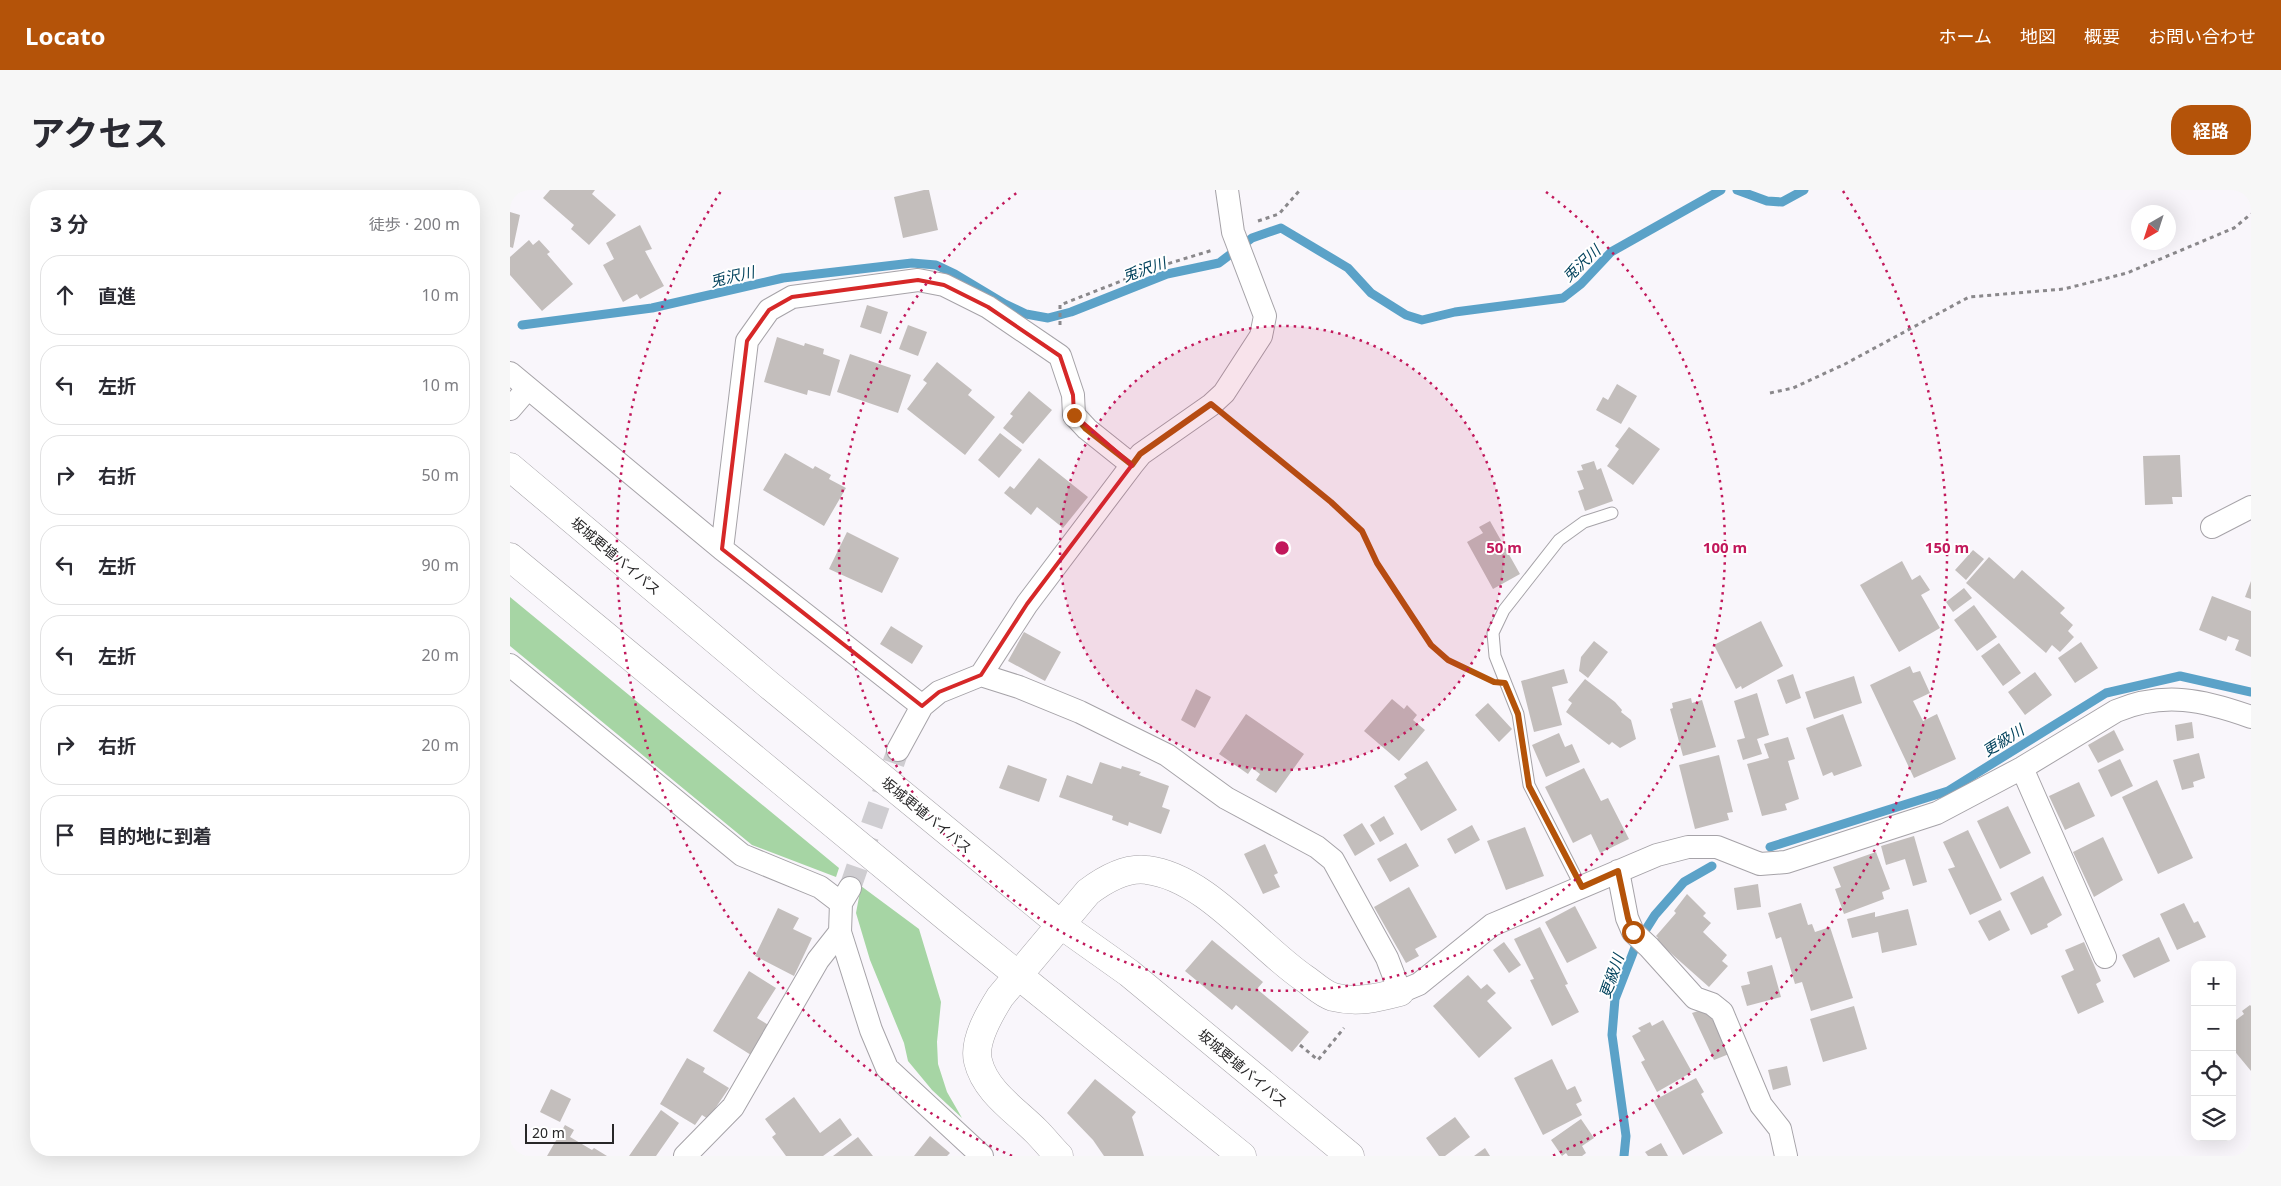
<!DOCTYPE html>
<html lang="ja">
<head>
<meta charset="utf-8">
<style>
	:root { --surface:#fff; --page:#f7f7f7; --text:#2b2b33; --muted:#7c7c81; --line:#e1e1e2; --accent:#b45309 }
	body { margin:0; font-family:"Noto Sans","Noto Sans JP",sans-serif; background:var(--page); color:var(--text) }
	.controls { position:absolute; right:15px; bottom:15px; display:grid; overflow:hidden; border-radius:10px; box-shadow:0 5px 20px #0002 }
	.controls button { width:45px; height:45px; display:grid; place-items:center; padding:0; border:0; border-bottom:1px solid var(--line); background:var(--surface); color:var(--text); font:25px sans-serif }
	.compass { position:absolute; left:1621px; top:15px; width:45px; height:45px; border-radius:50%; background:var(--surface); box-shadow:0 5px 20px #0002; rotate:219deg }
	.scale { position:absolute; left:15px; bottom:12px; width:89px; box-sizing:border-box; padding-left:5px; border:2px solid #282728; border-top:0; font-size:14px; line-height:18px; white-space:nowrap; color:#282728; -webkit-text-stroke:4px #fff; paint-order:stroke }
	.stop { position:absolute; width:15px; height:15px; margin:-11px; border:4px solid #b45309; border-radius:50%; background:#fff }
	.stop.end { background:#b45309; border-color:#fff; box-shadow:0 1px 5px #0008 }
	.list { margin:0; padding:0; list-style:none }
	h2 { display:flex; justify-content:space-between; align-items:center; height:65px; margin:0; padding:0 20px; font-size:21px }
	h2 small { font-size:16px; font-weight:400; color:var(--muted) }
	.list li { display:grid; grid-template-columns:32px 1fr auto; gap:15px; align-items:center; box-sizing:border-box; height:80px; margin:0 10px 10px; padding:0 10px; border:1px solid var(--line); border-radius:20px }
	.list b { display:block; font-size:19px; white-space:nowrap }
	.list em { font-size:16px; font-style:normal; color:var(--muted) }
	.icon { flex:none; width:28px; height:28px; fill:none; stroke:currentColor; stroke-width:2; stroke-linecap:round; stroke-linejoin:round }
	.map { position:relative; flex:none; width:1741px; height:966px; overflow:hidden; border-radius:20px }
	header { display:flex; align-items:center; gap:30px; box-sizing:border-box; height:70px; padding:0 25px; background:var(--accent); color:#fff }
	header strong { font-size:24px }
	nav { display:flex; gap:28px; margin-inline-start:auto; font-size:18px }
	.intro { display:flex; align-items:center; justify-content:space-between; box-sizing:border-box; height:120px; padding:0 30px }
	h1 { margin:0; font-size:35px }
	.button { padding:12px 22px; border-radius:20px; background:var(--accent); color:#fff; font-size:18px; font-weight:700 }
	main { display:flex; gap:30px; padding:0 30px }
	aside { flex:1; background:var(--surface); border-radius:20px; box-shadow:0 5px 20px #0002 }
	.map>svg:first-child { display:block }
	.green { fill:#a6d5a4 }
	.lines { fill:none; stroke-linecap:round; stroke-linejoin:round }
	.stream { stroke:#5ba2c8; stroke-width:9 }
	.building { fill:#c3bebc }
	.minor-tunnel { stroke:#cfcdd1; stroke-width:22; stroke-dasharray:22 11; stroke-linecap:butt }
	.service-casing { stroke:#a6a3a8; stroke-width:13 }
	.minor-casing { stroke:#a6a3a8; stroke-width:24 }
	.tertiary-casing { stroke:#a6a3a8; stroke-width:29 }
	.trunk-casing { stroke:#a6a3a8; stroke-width:29 }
	.path { stroke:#8a888b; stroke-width:3; stroke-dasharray:4 4; stroke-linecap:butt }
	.service { stroke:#fff; stroke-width:11 }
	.minor { stroke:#fff; stroke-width:22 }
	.tertiary { stroke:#fff; stroke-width:28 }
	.trunk { stroke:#fff; stroke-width:28 }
	.route { stroke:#b45309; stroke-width:6 }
	.marked { fill:none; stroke:#d62828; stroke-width:4; stroke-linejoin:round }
	.ring { fill:none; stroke:#c2185b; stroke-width:2.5; stroke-dasharray:2.5 5 }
	.labels { text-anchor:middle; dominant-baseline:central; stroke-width:4; stroke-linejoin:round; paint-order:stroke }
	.street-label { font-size:14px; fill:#282728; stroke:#fff }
	.water-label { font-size:15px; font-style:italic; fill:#03435d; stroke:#fff }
	.centre { fill:#c2185b; stroke:#fff; stroke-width:2.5 }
	.ring-label { font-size:15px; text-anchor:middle; font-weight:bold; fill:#c2185b; stroke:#fff; stroke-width:4; stroke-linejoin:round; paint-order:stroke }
</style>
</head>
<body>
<header>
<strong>Locato</strong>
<nav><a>ホーム</a><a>地図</a><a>概要</a><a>お問い合わせ</a></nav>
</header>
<div class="intro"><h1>アクセス</h1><a class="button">経路</a></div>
<main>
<aside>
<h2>3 分<small>徒歩 · 200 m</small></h2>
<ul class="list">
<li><svg class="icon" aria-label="ahead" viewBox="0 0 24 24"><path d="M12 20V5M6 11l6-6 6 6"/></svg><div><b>直進</b></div><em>10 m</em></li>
<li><svg class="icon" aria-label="left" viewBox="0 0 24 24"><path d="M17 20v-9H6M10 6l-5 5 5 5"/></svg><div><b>左折</b></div><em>10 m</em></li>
<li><svg class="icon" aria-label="right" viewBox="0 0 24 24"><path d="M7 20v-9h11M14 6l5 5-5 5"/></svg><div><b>右折</b></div><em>50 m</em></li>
<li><svg class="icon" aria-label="left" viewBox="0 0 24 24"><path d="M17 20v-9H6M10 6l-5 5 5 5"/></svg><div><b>左折</b></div><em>90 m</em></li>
<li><svg class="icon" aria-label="left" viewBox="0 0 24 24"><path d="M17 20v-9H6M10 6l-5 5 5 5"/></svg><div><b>左折</b></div><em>20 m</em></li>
<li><svg class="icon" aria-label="right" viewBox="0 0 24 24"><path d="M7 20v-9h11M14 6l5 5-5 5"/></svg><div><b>右折</b></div><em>20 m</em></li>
<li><svg class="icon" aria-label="arrive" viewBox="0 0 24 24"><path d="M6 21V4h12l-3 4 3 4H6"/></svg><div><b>目的地に到着</b></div></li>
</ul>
</aside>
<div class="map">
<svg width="1741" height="966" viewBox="0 0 1741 966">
	<rect width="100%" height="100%" fill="#f9f6fb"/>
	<path class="green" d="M 0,407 L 329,678 L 326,687 L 242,655 L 0,456 Z
		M 351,696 L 409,739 L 431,812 L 427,852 L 428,874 L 437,902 L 452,928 L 422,900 L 398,871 L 394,853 L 360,770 L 346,723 Z"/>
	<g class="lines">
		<path class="stream" d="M 1227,0 L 1257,11 L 1272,12 L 1294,0
			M 12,135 L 142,118 L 273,88 L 402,73 L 426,75 L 445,84 L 495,114 L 516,124 L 538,128 L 561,122 L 657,84 L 709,73 L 742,48 L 771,38 L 838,78 L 861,103 L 896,125 L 912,130 L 945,122 L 1053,108 L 1071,94 L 1101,62 L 1211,0
			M 1260,657 L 1438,601 L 1596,503 L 1670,486 L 1741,502
			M 1114,966 L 1116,946 L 1102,845 L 1105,809 L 1126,755 L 1145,725 L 1174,692 L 1202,676"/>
	</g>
	<path class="building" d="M 40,0 L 85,0 L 82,4 L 106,25 L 79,55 L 61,39 L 64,35 L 33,8 Z
		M 414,0 L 419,0 L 428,40 L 393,48 L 384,7 Z
		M 0,22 L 10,25 L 3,58 L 0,57 Z
		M 130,35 L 142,59 L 135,61 L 154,96 L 130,109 L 127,104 L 113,112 L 93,75 L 104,69 L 96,53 Z
		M 19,50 L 23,55 L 29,50 L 40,62 L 37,64 L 63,94 L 32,121 L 0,85 L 0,67 Z
		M 357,115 L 378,122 L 371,144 L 350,137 Z
		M 398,135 L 417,142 L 408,166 L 389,159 Z
		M 267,147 L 294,156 L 295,153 L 314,159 L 313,164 L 330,170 L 320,206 L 298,200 L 297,205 L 254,192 Z
		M 340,164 L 401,185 L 388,223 L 327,202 Z
		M 427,172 L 462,200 L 458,205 L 485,227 L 455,265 L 397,219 L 417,193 L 413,190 Z
		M 1107,194 L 1127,206 L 1111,234 L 1086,220 L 1093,207 L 1098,210 Z
		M 519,201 L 542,220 L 513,254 L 493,238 L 503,226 L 500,224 Z
		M 1119,237 L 1150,259 L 1123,295 L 1097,276 L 1109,259 L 1105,256 Z
		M 490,243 L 512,260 L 489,288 L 468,270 Z
		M 275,263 L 303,279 L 305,276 L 321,285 L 319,289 L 336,298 L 314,336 L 253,300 Z
		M 1670,265 L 1672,307 L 1662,307 L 1663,314 L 1635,315 L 1633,266 Z
		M 529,268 L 578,307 L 553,338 L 527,317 L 521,325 L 494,303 L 500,296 L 504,299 Z
		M 1084,271 L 1087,280 L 1091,278 L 1103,311 L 1075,321 L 1068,301 L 1074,299 L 1067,281 L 1073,280 L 1071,275 Z
		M 980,331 L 1010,384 L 983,399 L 957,352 L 973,343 L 969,337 Z
		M 337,342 L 389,368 L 372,403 L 319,379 Z
		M 1463,360 L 1474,369 L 1456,390 L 1445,380 Z
		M 1479,367 L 1504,389 L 1512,380 L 1555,418 L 1550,423 L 1563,435 L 1558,441 L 1564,447 L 1550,462 L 1542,455 L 1536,463 L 1456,393 Z
		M 1392,371 L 1402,390 L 1410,385 L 1420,400 L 1411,405 L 1430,438 L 1389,462 L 1350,395 Z
		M 1741,391 L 1741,409 L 1735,407 Z
		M 1454,398 L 1462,408 L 1443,422 L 1436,412 Z
		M 1702,406 L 1741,421 L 1741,467 L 1725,460 L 1729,450 L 1718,446 L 1716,451 L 1689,440 Z
		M 1464,415 L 1487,447 L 1467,461 L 1444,430 Z
		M 1251,431 L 1273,476 L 1232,499 L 1231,496 L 1226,499 L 1204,455 Z
		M 381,436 L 413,456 L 402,474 L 370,454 Z
		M 514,442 L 551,462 L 535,491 L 498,471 Z
		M 1084,451 L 1098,462 L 1078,488 L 1069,481 L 1071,467 Z
		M 1571,452 L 1588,478 L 1565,493 L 1548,468 Z
		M 1489,453 L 1511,483 L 1493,496 L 1471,466 Z
		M 1400,476 L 1403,483 L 1410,481 L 1420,503 L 1403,511 L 1413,531 L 1427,524 L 1446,569 L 1404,588 L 1360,495 Z
		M 1054,479 L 1058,493 L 1042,497 L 1052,535 L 1024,542 L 1011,491 Z
		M 1525,482 L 1542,505 L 1515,525 L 1498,502 Z
		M 1283,484 L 1291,508 L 1276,514 L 1267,490 Z
		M 1344,486 L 1352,513 L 1304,529 L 1295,502 Z
		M 1075,489 L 1105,512 L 1112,520 L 1111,522 L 1121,530 L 1126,549 L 1110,558 L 1102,552 L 1099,555 L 1056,522 L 1062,513 L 1058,510 Z
		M 686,499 L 701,507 L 685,538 L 671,530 Z
		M 1247,503 L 1259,545 L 1247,549 L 1252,564 L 1233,570 L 1227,550 L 1235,548 L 1224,511 Z
		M 1181,508 L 1182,513 L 1192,510 L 1206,557 L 1173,566 L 1160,519 L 1163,518 L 1162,513 Z
		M 882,509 L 894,519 L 897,515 L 907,525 L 903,530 L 915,540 L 889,571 L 854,541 Z
		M 978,513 L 1002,539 L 989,552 L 965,525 Z
		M 736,524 L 794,564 L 766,603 L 746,590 L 750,584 L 742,578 L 738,584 L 709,564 Z
		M 1333,524 L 1352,576 L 1324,586 L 1322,582 L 1313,586 L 1296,538 Z
		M 1682,532 L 1684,548 L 1667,551 L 1665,535 Z
		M 1604,540 L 1614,560 L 1588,573 L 1578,555 Z
		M 1049,543 L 1055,557 L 1062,554 L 1070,572 L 1036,587 L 1022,555 Z
		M 1278,547 L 1285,569 L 1278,571 L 1289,609 L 1275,614 L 1277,620 L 1252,626 L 1237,574 L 1259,568 L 1254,554 Z
		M 1689,563 L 1695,588 L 1683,592 L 1684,597 L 1672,600 L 1663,570 Z
		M 1209,565 L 1223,622 L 1217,623 L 1219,630 L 1185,639 L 1169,575 Z
		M 1610,569 L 1623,596 L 1601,607 L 1588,580 Z
		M 917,571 L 947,620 L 911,641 L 884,596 L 897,588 L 894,584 Z
		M 590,572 L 611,579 L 612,576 L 631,582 L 629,585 L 659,596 L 652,617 L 660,620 L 651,644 L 619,632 L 618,636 L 602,630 L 603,626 L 549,607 L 557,585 L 582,594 Z
		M 498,575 L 537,589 L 529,612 L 489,598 Z
		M 1074,578 L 1091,611 L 1098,608 L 1119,649 L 1090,663 L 1081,644 L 1063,653 L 1035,597 Z
		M 1647,590 L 1683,668 L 1648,684 L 1612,607 Z
		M 1569,592 L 1585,626 L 1555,640 L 1539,606 Z
		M 1498,616 L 1521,663 L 1490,679 L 1467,631 Z
		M 874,626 L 884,644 L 870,652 L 860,635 Z
		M 852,633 L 865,654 L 845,666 L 833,645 Z
		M 962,635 L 970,650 L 945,664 L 937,649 Z
		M 1015,637 L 1034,686 L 996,700 L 977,651 Z
		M 1458,640 L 1492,710 L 1460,725 L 1438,679 L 1445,677 L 1433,652 Z
		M 1404,646 L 1417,692 L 1403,696 L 1395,669 L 1376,675 L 1371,656 Z
		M 1593,647 L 1613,690 L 1584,707 L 1563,662 Z
		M 896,653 L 909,676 L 880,692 L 867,669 Z
		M 755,654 L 768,683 L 764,685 L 770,697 L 753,704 L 734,664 Z
		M 1366,662 L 1380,699 L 1372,702 L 1374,709 L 1334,724 L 1325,699 L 1331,697 L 1323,677 Z
		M 1533,686 L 1552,725 L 1537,734 L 1538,737 L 1521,745 L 1500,703 Z
		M 1248,694 L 1251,717 L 1227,720 L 1224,698 Z
		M 899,697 L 927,747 L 905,759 L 909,766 L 896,773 L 864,717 Z
		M 1177,704 L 1196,723 L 1193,726 L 1201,733 L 1193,742 L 1217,765 L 1212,771 L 1218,776 L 1199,797 L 1146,750 L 1148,748 L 1146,746 L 1166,723 L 1164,721 Z
		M 1291,713 L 1298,735 L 1302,734 L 1305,742 L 1320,737 L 1343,808 L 1301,821 L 1292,792 L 1285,794 L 1271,747 L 1266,749 L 1258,723 Z
		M 1674,713 L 1684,733 L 1688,731 L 1696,747 L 1667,760 L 1650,724 Z
		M 1065,716 L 1087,758 L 1057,773 L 1035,732 Z
		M 268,718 L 289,728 L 283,739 L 302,748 L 284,786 L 245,766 Z
		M 1398,719 L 1407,755 L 1372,763 L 1368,742 L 1342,748 L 1337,729 L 1365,722 L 1365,727 Z
		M 1490,720 L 1500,740 L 1479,751 L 1468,731 Z
		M 1030,737 L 1058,794 L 1055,795 L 1069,822 L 1042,836 L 1020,790 L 1024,789 L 1004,749 Z
		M 1649,747 L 1660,771 L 1624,788 L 1612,765 Z
		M 702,750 L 753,792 L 747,799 L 799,842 L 782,862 L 726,815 L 722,820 L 675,781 Z
		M 994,752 L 1011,775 L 999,783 L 983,760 Z
		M 1574,752 L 1591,791 L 1586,794 L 1594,812 L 1568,824 L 1551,786 L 1564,780 L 1555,760 Z
		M 1262,775 L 1271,807 L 1237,816 L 1231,796 L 1240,794 L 1237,782 Z
		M 239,781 L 266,798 L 247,828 L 260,836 L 241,865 L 203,841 Z
		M 958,785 L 971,799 L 977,794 L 986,803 L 977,811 L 1002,838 L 969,868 L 923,816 Z
		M 1740,815 L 1741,816 L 1741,881 L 1722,858 L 1722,833 L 1734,824 L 1732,821 Z
		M 1344,816 L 1357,859 L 1313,872 L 1300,829 Z
		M 1188,821 L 1200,824 L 1219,864 L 1204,870 L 1182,823 Z
		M 1153,830 L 1182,882 L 1147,902 L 1131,872 L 1135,870 L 1122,846 L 1131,841 L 1128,838 L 1140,832 L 1142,836 Z
		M 177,868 L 195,878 L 193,882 L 219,898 L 198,929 L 192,925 L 185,935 L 150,914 Z
		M 1042,869 L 1057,900 L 1065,896 L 1072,911 L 1066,914 L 1072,925 L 1033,945 L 1004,888 Z
		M 1277,876 L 1281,895 L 1263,900 L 1258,880 Z
		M 1186,888 L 1194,902 L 1191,904 L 1213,943 L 1173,965 L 1143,911 Z
		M 585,889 L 626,922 L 622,927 L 634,966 L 594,966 L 583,950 L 557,923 Z
		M 41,899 L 61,909 L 50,932 L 30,922 Z
		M 284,907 L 310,943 L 330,928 L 342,945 L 313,966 L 276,966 L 262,947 L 266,944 L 255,929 Z
		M 151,920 L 169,933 L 146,966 L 119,966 Z
		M 945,927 L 960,947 L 935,966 L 929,966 L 916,948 Z
		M 1071,929 L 1084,948 L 1072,956 L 1076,963 L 1072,966 L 1058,966 L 1056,963 L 1052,966 L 1041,950 Z
		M 55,935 L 64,940 L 60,947 L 82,960 L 84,958 L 97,966 L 37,966 Z
		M 420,946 L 440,963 L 437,966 L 404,966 Z
		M 348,947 L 363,966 L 323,966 Z
		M 1151,953 L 1158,966 L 1138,966 L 1135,962 Z
		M 975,958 L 980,966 L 964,966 Z"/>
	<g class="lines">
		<path class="minor-tunnel" d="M 340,698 L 388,560"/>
		<defs>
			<path id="service" d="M 1071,697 L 1019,595 L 1008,524 L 985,466 L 983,443 L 994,420 L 1049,350 L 1074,332 L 1102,323"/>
			<path id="minor" d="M 0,183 L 212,359 L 412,516 L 429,502 L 471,485 L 509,497 L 570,522 L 657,565 L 716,608 L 807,657 L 823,670 L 877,768 L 890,802 L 909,794 L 982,735 L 1147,665 L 1178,657 L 1207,657 L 1250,674 L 1276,672 L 1427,623 L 1512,578 L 1606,521 C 1654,501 1694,510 1741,527
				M 0,219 L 18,198
				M 1702,337 L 1741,317
				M 212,359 L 237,151 L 259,120 L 282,107 L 408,90 L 434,95 L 478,117 L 550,166 L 563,205 L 564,225 L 577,239 L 622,275
				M 0,475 L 232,665 L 310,697 L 331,713
				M 471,485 L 517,414 L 622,275 L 631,264 L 701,215 L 714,203 L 751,146 L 755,126 L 723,42 L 717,0
				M 388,560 L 412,516
				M 1512,578 L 1595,767
				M 1108,681 L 1117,728 L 1123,742 L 1139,757 L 1185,808 L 1202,814 L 1212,822 L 1251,915 L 1270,939 L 1276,966
				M 330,742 L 361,840 L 377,878 L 472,966
				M 175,966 L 223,917 L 308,770 L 330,742 L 331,713 L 340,698"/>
			<path id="tertiary" d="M 549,966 C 541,958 534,949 526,941 C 505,920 475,901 468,871 C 463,851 480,823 490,807 L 578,702 C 594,690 616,677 637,680 C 696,687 747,756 794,788 C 803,794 813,804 823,807 C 847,813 867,808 890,802"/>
			<path id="trunk" d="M 0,277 L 259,495 L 482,678 L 550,734 L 619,783 L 840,966
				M 0,367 L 441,731 L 732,966"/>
		</defs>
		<use href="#service" class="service-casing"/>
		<use href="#minor" class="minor-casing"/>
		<use href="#tertiary" class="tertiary-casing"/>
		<use href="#trunk" class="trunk-casing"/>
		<path class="path" d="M 748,31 L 769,24 L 790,0
			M 550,135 L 550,115 L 647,77 L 703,60
			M 1260,203 L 1283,198 L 1335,174 L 1459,107 L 1554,99 L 1617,83 L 1724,38 L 1741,24
			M 721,231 L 821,312 L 852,341 L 867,373 L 921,455 L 938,470 L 970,486
			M 790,855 L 808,870 L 834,838"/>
		<use href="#service" class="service"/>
		<use href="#minor" class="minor"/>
		<use href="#tertiary" class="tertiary"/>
		<use href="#trunk" class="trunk"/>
	</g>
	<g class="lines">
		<path class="route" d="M 564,225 L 576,239 L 622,275 L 630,264 L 701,214 L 821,312 L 852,341 L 867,373 L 921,455 L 938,470 L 984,492 L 995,493 L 1008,524 L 1019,596 L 1072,697 L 1108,681 L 1118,728 L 1123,742"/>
	</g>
	<path class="marked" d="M 408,90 L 434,95 L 478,117 L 550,166 L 563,205 L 564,225 L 622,275 L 517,414 L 471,485 L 429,502 L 412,516 L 212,359 L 237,151 L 259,120 L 282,107 Z"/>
	<circle cx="772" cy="358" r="222" fill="#c2185b" fill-opacity=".12"/>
	<g class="ring">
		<circle cx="772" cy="358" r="222"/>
		<path d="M1036 2A443 443 0 1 1 508 2"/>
		<path d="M502 966A665 665 0 0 1 211 1M1333 1A665 665 0 0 1 1042 966"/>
	</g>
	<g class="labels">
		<g class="street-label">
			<text transform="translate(106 366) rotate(40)">坂城更埴バイパス</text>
			<text transform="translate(417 625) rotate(39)">坂城更埴バイパス</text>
			<text transform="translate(733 878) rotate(40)">坂城更埴バイパス</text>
		</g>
		<g class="water-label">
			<text transform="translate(1071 73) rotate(-43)">兎沢川</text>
			<text transform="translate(634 79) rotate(-19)">兎沢川</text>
			<text transform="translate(222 86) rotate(-13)">兎沢川</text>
			<text transform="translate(1493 550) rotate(-32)">更級川</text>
			<text transform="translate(1101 786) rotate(-71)">更級川</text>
		</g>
	</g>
	<circle cx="772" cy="358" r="8" class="centre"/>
	<g class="ring-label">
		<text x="994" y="363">50 m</text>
		<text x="1215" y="363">100 m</text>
		<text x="1437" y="363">150 m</text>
	</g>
</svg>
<div class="controls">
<button>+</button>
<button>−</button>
<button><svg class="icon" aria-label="locate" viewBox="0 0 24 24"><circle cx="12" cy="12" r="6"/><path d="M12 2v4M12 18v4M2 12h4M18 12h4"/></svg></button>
<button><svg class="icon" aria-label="layers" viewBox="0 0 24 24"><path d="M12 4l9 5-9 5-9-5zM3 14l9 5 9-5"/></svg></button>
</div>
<svg class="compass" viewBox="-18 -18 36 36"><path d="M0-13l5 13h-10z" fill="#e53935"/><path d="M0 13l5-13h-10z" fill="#7c7c81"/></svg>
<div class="scale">20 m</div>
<div class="stop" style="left:1123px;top:742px"></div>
<div class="stop end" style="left:564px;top:225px"></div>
</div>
</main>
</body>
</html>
